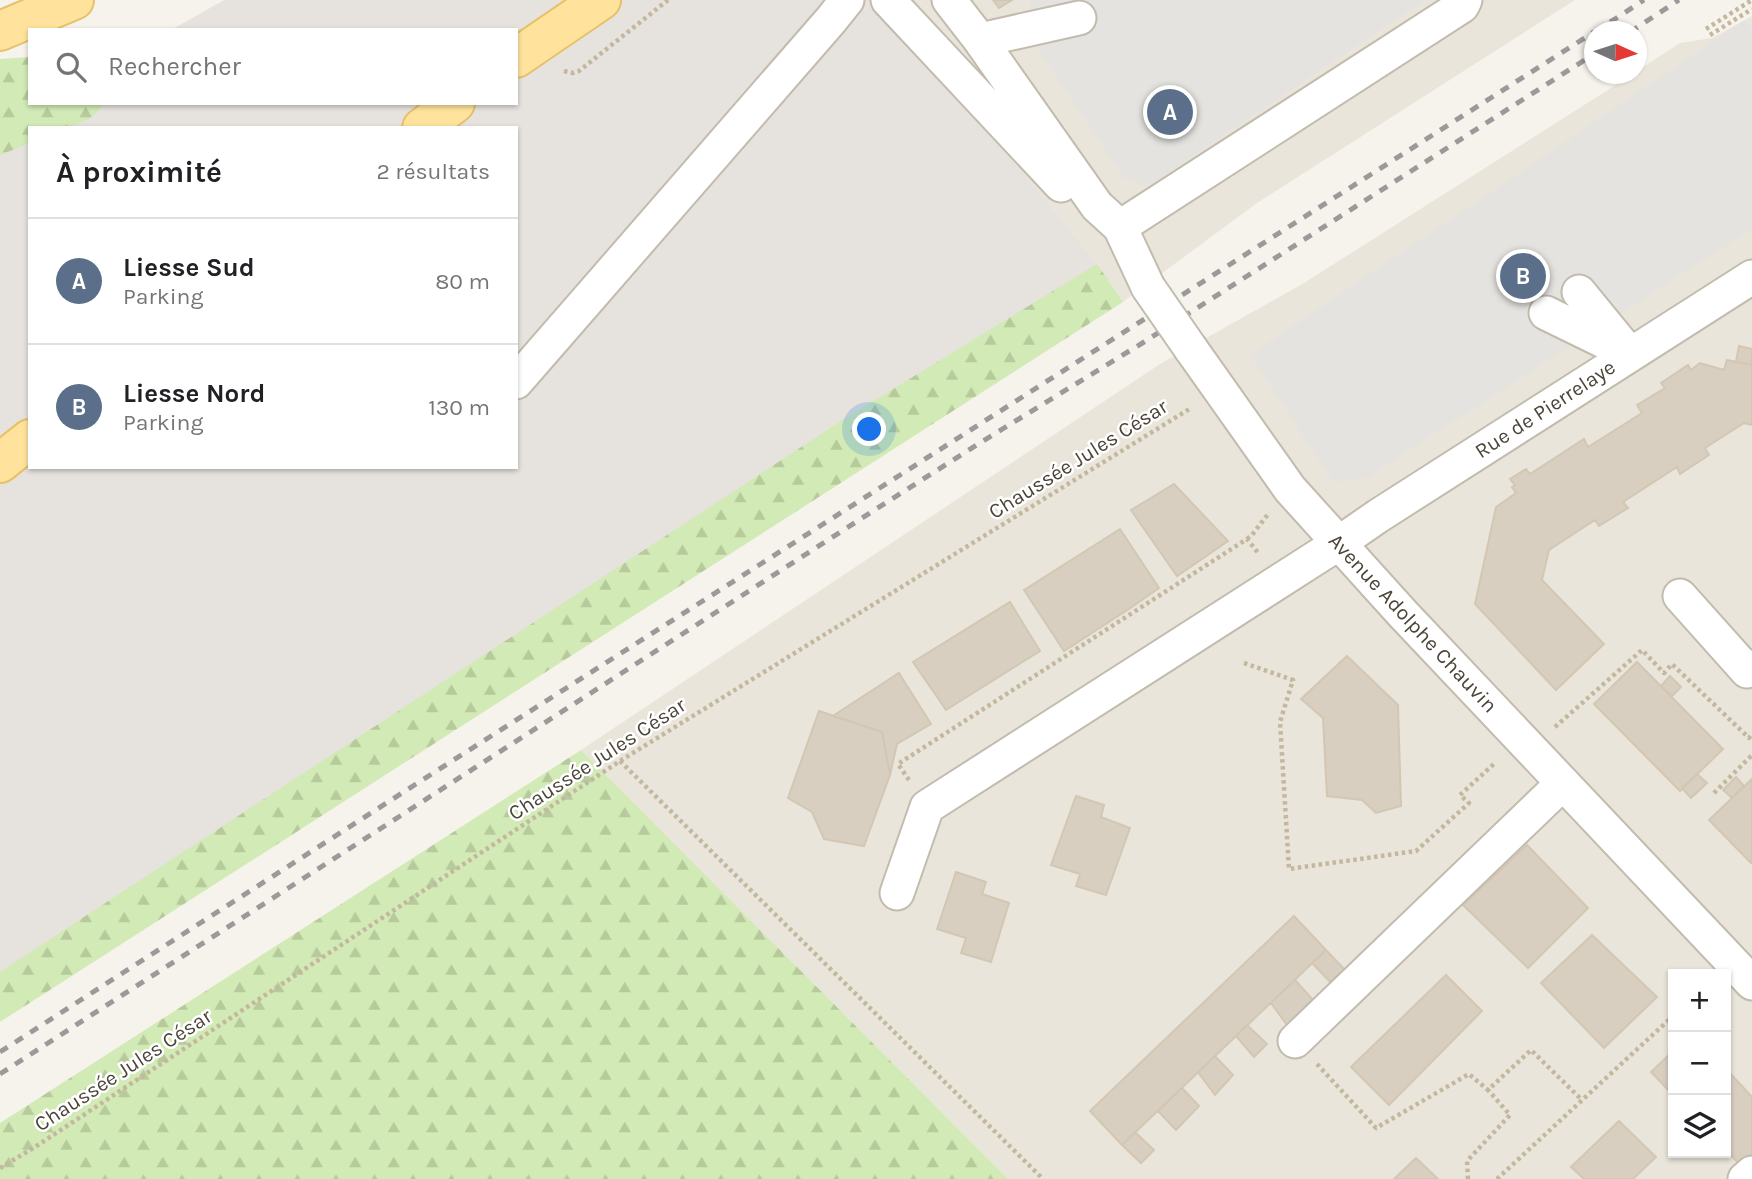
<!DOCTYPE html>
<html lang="fr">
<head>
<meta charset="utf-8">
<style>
	:root { --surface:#fff; --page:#f6f6f6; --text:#202124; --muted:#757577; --line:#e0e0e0; --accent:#ea580c }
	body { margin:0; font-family:Karla,sans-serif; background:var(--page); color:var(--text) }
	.controls { position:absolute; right:21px; bottom:21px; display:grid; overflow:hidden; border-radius:0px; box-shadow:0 2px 5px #0004 }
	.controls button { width:63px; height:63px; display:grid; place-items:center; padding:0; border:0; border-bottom:2px solid var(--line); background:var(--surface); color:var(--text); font:35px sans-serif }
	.compass { position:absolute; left:1584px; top:21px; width:63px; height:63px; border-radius:50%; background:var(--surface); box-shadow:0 2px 5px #0004; rotate:93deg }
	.you { position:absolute; left:870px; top:430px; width:24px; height:24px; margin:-18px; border:5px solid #fff; border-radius:50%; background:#1a73e8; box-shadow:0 0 0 10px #1a73e833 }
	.badge { display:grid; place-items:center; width:46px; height:46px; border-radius:50%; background:var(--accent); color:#fff; font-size:23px; font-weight:700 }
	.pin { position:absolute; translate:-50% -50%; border:4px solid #fff; box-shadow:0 2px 7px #0006 }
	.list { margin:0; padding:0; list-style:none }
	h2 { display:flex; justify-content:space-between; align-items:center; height:91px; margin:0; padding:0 28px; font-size:30px }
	h2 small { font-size:23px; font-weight:400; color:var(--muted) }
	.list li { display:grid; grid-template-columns:46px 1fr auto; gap:21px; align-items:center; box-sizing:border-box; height:126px; padding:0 28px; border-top:2px solid var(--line) }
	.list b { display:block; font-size:26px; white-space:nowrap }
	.list p { margin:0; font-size:23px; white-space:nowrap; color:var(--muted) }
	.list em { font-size:23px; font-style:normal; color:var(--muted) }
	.icon { flex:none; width:38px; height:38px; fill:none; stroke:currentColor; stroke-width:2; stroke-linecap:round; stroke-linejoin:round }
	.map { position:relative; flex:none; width:1752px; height:1179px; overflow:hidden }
	.search { position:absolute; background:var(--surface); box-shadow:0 2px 5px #0004; left:28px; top:28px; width:490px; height:77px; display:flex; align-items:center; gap:18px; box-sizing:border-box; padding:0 24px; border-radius:0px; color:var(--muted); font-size:26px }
	.panel { position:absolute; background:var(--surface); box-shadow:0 2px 5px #0004; left:28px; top:126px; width:490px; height:343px; border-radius:0px }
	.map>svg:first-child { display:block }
	.residential { fill:#eae5da; fill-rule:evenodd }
	.industrial { fill:#e6e2dd; fill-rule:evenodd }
	.forest { fill:url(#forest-firs) }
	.parking { fill:#e5e3e0 }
	.building { fill:#d8cfc1; stroke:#d3c7b4; stroke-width:2 }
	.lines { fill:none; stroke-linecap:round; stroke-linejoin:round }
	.minor-casing { stroke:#c2bbae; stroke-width:37 }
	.major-casing { stroke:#e6c16a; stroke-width:42 }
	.path { stroke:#c4b79f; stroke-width:4.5; stroke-dasharray:3.5 3.5; stroke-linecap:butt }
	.minor { stroke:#fff; stroke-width:33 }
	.major { stroke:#ffe39c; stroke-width:38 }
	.rail { stroke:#9a9a9a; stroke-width:5; stroke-dasharray:9 9; stroke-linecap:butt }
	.minor-bridge-casing { stroke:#c2bbae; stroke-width:37; stroke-linecap:butt }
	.minor-bridge { stroke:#fff; stroke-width:33 }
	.labels { text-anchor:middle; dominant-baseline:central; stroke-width:5; stroke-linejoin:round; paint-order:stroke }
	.street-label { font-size:21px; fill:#4b4439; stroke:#fff }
</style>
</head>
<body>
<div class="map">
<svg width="1752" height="1179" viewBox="0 0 1752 1179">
	<defs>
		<pattern id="forest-firs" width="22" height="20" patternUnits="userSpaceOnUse" patternTransform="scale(1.75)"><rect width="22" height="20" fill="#d2eab5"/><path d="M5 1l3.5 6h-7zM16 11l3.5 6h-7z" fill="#b6ca9c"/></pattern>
	</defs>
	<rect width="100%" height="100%" fill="#f6f3ec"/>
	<path class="residential" d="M 884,0 L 1575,0 L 1257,203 L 1123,302 L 1097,264 Z
		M 1752,16 L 1752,1179 L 1008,1179 L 581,750 L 1160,364 L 1304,283 L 1633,74 L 1636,74 L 1637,71 L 1680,43 L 1712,38 ZM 1673,974 L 1726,974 L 1726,1153 L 1673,1153 Z"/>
	<path class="industrial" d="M 224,0 L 884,0 L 1110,280 L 0,983 L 0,124 L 38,103 L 516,103 L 516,30 L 171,30 ZM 30,128 L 516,128 L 516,467 L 30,467 Z"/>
	<path class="forest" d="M 30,57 L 30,103 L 105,103 L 91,118 L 68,128 L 30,128 L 30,143 L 0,155 L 0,59 Z
		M 1097,264 L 1123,302 L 0,1022 L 0,972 L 841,421 Z
		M 581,750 L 1008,1179 L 0,1179 L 0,1123 Z"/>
	<path class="parking" d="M 1032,0 L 1425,0 L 1149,186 L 1124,178 L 1037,47 L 1030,1 Z
		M 1745,20 L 1752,30 L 1752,229 L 1366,478 L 1334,483 L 1250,355 Z"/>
	<path class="building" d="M 993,0 L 1012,0 L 999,8 Z
		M 1739,346 L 1752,349 L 1752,365 L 1736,362 Z
		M 1727,360 L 1752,365 L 1752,425 L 1744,423 L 1705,448 L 1709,455 L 1680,474 L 1677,467 L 1623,502 L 1628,508 L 1599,526 L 1595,520 L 1549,550 L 1542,580 L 1604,644 L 1556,690 L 1475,604 L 1496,507 L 1516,493 L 1512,487 L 1515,485 L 1510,479 L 1526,469 L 1530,474 L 1584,439 L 1588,447 L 1642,413 L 1637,405 L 1665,388 L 1661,383 L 1688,365 L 1691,370 L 1700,363 L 1724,370 Z
		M 1174,484 L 1228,541 L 1177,576 L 1131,510 Z
		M 1120,529 L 1159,588 L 1132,607 L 1064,651 L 1024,590 Z
		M 1010,602 L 1040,651 L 946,710 L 913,662 Z
		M 1347,656 L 1398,705 L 1401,806 L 1376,813 L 1362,800 L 1327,796 L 1323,718 L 1301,699 Z
		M 1637,662 L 1723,749 L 1680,791 L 1594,704 Z
		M 899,673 L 931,724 L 897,744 L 890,775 L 882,732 L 833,716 Z
		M 1670,676 L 1681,687 L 1672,696 L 1661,686 Z
		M 819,711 L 882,732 L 890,775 L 864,846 L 824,839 L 812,812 L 788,798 Z
		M 1697,774 L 1707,783 L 1691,798 L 1682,788 Z
		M 1736,777 L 1744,786 L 1732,798 L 1723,790 Z
		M 1752,779 L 1752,862 L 1751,863 L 1709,820 Z
		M 1076,796 L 1104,805 L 1101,817 L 1130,828 L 1106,895 L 1076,886 L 1080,874 L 1051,865 Z
		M 1527,845 L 1588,908 L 1528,968 L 1463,905 Z
		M 956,872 L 986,882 L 982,894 L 1009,903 L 991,962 L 961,953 L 966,938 L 937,929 Z
		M 1294,916 L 1326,950 L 1122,1145 L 1090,1111 Z
		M 1592,935 L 1657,997 L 1604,1048 L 1541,983 Z
		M 1326,950 L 1345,970 L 1330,982 L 1312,963 Z
		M 1446,975 L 1482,1011 L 1389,1105 L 1351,1067 Z
		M 1295,980 L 1313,1000 L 1287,1025 L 1271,1003 Z
		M 1247,1025 L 1267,1044 L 1254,1057 L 1236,1036 Z
		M 1673,1051 L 1673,1095 L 1651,1072 Z
		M 1215,1056 L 1233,1075 L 1215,1095 L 1198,1072 Z
		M 1726,1069 L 1752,1097 L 1752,1159 L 1743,1168 L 1726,1150 Z
		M 1182,1088 L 1199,1106 L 1176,1130 L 1158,1111 Z
		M 1619,1121 L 1656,1157 L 1633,1179 L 1584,1179 L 1571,1167 Z
		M 1135,1132 L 1154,1150 L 1141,1163 L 1122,1145 Z
		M 1416,1158 L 1438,1179 L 1394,1179 Z"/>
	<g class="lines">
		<defs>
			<path id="minor" d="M 888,0 L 1061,185
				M 949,0 L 980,40 L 1097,206 L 1120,227 L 1148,287
				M 980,40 L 1079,18
				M 1120,227 L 1462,6 L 1465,0
				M 1579,292 L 1624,347
				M 1546,313 L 1630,354
				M 1191,349 L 1290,489 L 1403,614 L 1752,983
				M 516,382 L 831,20 L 847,0
				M 1680,596 L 1747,671 L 1752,667
				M 897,893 L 927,807 L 1339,543 L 1378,516 L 1752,277
				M 1295,1041 L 1563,783
				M 1745,1179 L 1752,1173"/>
			<path id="major" d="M 0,31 L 74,0
				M 516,58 L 601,0
				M 422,128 L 455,103
				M 0,463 L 30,439"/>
		</defs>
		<use href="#minor" class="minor-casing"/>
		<use href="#major" class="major-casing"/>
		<path class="path" d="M 1706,29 L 1752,0
			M 1710,35 L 1752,9
			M 564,71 L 573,73 L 579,71 L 668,0
			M 1247,539 L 1252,535 L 1269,513
			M 1244,663 L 1293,680 L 1280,722 L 1289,869 L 1416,851 L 1469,803 L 1460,795 L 1496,762
			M 1555,727 L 1642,650 L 1664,673 L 1672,664 L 1749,738 L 1752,734
			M 620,761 L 1043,1179
			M 909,780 L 898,764 L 1247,539 L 1259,554
			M 1714,793 L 1752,755
			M 1317,1064 L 1376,1128 L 1469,1074 L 1488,1090 L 1531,1050 L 1582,1100
			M 0,1168 L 35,1147 L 620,761 L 1191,408
			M 1468,1179 L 1467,1161 L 1510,1115 L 1488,1090
			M 1497,1179 L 1673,1016"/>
		<use href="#minor" class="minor"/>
		<use href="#major" class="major"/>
		<path class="rail" d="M 1595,32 L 1644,0
			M 1630,32 L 1679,0
			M 0,1052 L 416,784 L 1594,32
			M 0,1074 L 873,511 L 983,441 L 1144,342 L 1594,54"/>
		<defs>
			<path id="minor-bridge" d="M 1148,287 L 1191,349"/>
		</defs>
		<use href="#minor-bridge" class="minor-bridge-casing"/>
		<use href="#minor-bridge" class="minor-bridge"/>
	</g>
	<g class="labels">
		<g class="street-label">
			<text transform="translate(1545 409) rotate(-33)">Rue de Pierrelaye</text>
			<text transform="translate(1078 459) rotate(-32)">Chaussée Jules César</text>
			<text transform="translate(1413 623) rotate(47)">Avenue Adolphe Chauvin</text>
			<text transform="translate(597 759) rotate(-33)">Chaussée Jules César</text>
			<text transform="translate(123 1070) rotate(-33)">Chaussée Jules César</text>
		</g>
	</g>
</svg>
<div class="controls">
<button>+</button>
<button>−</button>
<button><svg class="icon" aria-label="layers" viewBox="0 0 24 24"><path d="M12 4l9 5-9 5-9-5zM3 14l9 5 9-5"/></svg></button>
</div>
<svg class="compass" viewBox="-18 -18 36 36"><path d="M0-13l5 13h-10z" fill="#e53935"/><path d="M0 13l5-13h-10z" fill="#757577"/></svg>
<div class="you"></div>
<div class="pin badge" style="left:1170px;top:112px;background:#5c6f8a">A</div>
<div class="pin badge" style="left:1523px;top:276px;background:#5c6f8a">B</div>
<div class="search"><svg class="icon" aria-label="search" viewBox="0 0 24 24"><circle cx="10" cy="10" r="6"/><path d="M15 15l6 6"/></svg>Rechercher</div>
<section class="panel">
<h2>À proximité<small>2 résultats</small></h2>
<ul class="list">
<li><span class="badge" style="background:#5c6f8a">A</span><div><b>Liesse Sud</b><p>Parking</p></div><em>80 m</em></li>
<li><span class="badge" style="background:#5c6f8a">B</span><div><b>Liesse Nord</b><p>Parking</p></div><em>130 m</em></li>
</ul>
</section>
</div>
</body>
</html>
